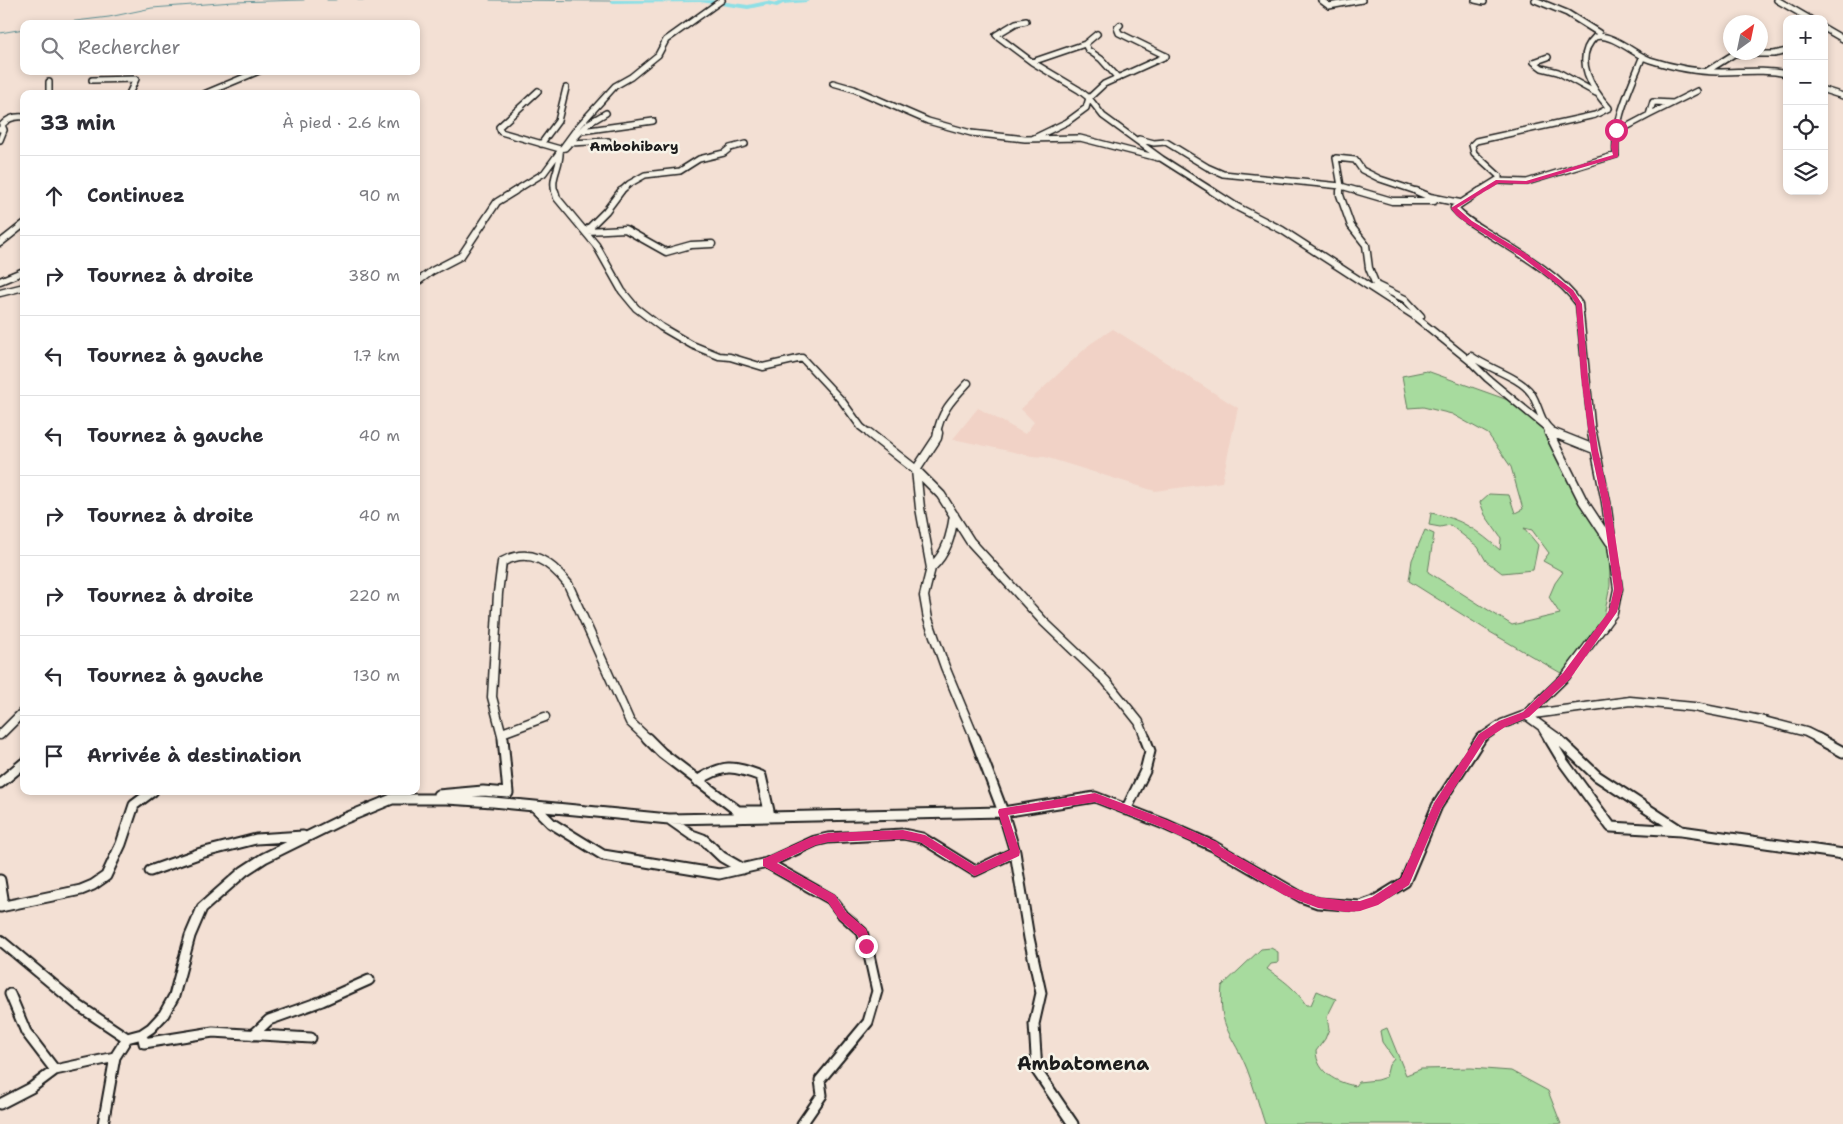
<!DOCTYPE html>
<html lang="fr">
<head>
<meta charset="utf-8">
<style>
	:root { --surface:#fff; --page:#f2f2f3; --text:#2b2b33; --muted:#7c7c81; --line:#e1e1e2 }
	body { margin:0; font-family:"Shantell Sans",sans-serif; background:var(--page); color:var(--text) }
	.controls { position:absolute; right:15px; top:15px; display:grid; overflow:hidden; border-radius:10px; box-shadow:0 2px 8px #0003 }
	.controls button { width:45px; height:45px; display:grid; place-items:center; padding:0; border:0; border-bottom:1px solid var(--line); background:var(--surface); color:var(--text); font:25px sans-serif }
	.compass { position:absolute; left:1723px; top:15px; width:45px; height:45px; border-radius:50%; background:var(--surface); box-shadow:0 2px 8px #0003; rotate:33deg }
	.stop { position:absolute; width:15px; height:15px; margin:-11px; border:4px solid #db2777; border-radius:50%; background:#fff }
	.stop.end { background:#db2777; border-color:#fff; box-shadow:0 1px 5px #0008 }
	.list { margin:0; padding:0; list-style:none }
	h2 { display:flex; justify-content:space-between; align-items:center; height:65px; margin:0; padding:0 20px; font-size:21px }
	h2 small { font-size:16px; font-weight:400; color:var(--muted) }
	.list li { display:grid; grid-template-columns:32px 1fr auto; gap:15px; align-items:center; box-sizing:border-box; height:80px; padding:0 20px; border-top:1px solid var(--line) }
	.list b { display:block; font-size:19px; white-space:nowrap }
	.list em { font-size:16px; font-style:normal; color:var(--muted) }
	.icon { flex:none; width:28px; height:28px; fill:none; stroke:currentColor; stroke-width:2; stroke-linecap:round; stroke-linejoin:round }
	.map { position:relative; flex:none; width:1843px; height:1124px; overflow:hidden }
	.search { position:absolute; background:var(--surface); box-shadow:0 2px 8px #0003; left:20px; top:20px; width:400px; height:55px; display:flex; align-items:center; gap:12px; box-sizing:border-box; padding:0 18px; border-radius:10px; color:var(--muted); font-size:19px }
	.panel { position:absolute; background:var(--surface); box-shadow:0 2px 8px #0003; left:20px; top:90px; width:400px; height:705px; border-radius:10px }
	.map>svg:first-child { display:block }
	.built { fill:#f1d2c6 }
	.green { fill:#a7db9e; stroke:#627c5d }
	.lines { fill:none; stroke-linecap:round; stroke-linejoin:round }
	.stream { stroke:#609195; stroke-width:1 }
	.river { fill:#8edfe5; fill-rule:evenodd }
	.minor-far3-casing { stroke:#1c1c1c; stroke-width:8 }
	.minor-far2-casing { stroke:#1c1c1c; stroke-width:9 }
	.minor-far1-casing { stroke:#1c1c1c; stroke-width:11 }
	.minor-casing { stroke:#1c1c1c; stroke-width:13 }
	.minor-far3 { stroke:#f7f3e8; stroke-width:5 }
	.minor-far2 { stroke:#f7f3e8; stroke-width:6 }
	.minor-far1 { stroke:#f7f3e8; stroke-width:8 }
	.minor { stroke:#f7f3e8; stroke-width:9 }
	.route { fill:#db2777 }
	.labels { text-anchor:middle; dominant-baseline:central; stroke-width:5; stroke-linejoin:round; paint-order:stroke }
	.far-neighbourhood-label { font-size:14px; font-weight:bold; fill:#1c1c1c; stroke:#f7f3e8 }
	.near-neighbourhood-label { font-size:19px; font-weight:bold; fill:#1c1c1c; stroke:#f7f3e8 }
</style>
</head>
<body>
<div class="map">
<svg width="1843" height="1124" viewBox="0 0 1843 1124">
	<rect width="100%" height="100%" fill="#f3e0d4"/>
	<filter id="ink" filterUnits="userSpaceOnUse"><feTurbulence type="fractalNoise" baseFrequency=".02" numOctaves="2"/><feDisplacementMap in="SourceGraphic" scale="10" xChannelSelector="R" yChannelSelector="G"/><feConvolveMatrix kernelMatrix="1 2 1 2 8 2 1 2 1" color-interpolation-filters="sRGB"/></filter>
	<g filter="url(#ink)">
		<path class="built" d="M 1113,329 L 1238,408 L 1222,482 L 1155,491 L 1045,457 L 1032,456 L 953,439 L 978,408 L 1025,434 L 1034,422 L 1021,409 L 1090,344 Z"/>
		<path class="green" d="M 1427,371 L 1508,400 L 1547,429 L 1591,521 L 1609,547 L 1610,586 L 1603,621 L 1566,676 L 1490,632 L 1409,581 L 1412,560 L 1425,530 L 1434,534 L 1428,572 L 1512,625 L 1560,614 L 1549,597 L 1555,583 L 1563,572 L 1543,561 L 1549,553 L 1532,530 L 1524,528 L 1538,545 L 1533,570 L 1502,573 L 1486,561 L 1478,547 L 1450,525 L 1440,527 L 1429,525 L 1431,513 C 1461,518 1478,531 1500,550 L 1501,538 L 1485,515 L 1480,502 L 1489,494 L 1509,495 L 1515,513 L 1523,509 L 1511,467 L 1488,434 L 1452,414 L 1423,407 L 1408,408 L 1402,376 Z
			M 1271,948 L 1278,952 L 1278,963 L 1271,964 L 1267,969 C 1282,979 1296,989 1306,1005 L 1311,1005 L 1317,991 L 1336,999 L 1327,1017 L 1329,1029 L 1325,1039 L 1316,1051 C 1317,1073 1336,1082 1355,1086 L 1358,1082 L 1377,1080 L 1386,1077 L 1389,1065 L 1394,1059 L 1382,1042 L 1380,1031 L 1387,1028 L 1406,1075 L 1421,1069 L 1471,1068 L 1511,1071 L 1548,1091 L 1561,1124 L 1265,1124 C 1259,1106 1254,1087 1247,1069 C 1233,1034 1218,1029 1222,986 L 1261,949 Z"/>
		<g class="lines">
			<path class="stream" d="M 327,0 L 336,0
				M 358,0 L 363,0
				M 490,0 L 613,1
				M 51,24 L 109,17 L 152,8 L 233,2 L 304,0
				M 0,33 L 24,29"/>
			<path class="river" d="M 611,0 L 712,0 L 748,5 L 767,1 L 776,3 L 782,0 L 810,0 L 807,2 L 783,4 L 777,7 L 767,5 L 748,9 L 700,2 L 613,3 L 611,2 Z"/>
			<defs>
				<path id="minor-far3" d="M 1321,0 L 1329,6 L 1362,0
					M 1475,0 L 1484,2
					M 1535,0 L 1567,13 L 1599,33 L 1599,36
					M 1777,0 L 1810,19
					M 1026,21 L 1016,23 L 996,35 L 1032,62 L 1085,44
					M 1120,25 L 1117,28 L 1119,33 L 1166,56
					M 1824,28 L 1843,39
					M 1097,34 L 1085,44 L 1088,50 L 1101,59 L 1118,78
					M 1032,62 L 1079,90 L 1089,98 L 1103,116 L 1162,159 L 1214,192
					M 1534,62 L 1542,68 L 1558,72 L 1596,93
					M 1534,62 L 1548,57
					M 1707,71 L 1734,54 L 1774,54 L 1787,51
					M 92,80 L 136,79 L 129,94
					M 49,82 L 49,94
					M 833,83 L 854,89 L 928,121 L 971,133 L 1025,139 L 1080,138 L 1158,158
					M 1824,90 L 1843,96
					M 538,91 L 499,127 L 501,132 L 560,149 L 565,148 L 589,123 L 606,113
					M 204,94 L 259,71
					M 1649,115 L 1673,103
					M 0,129 L 4,130 L 0,140
					M 4,130 L 2,125 C 8,118 15,116 24,117
					M 582,131 L 653,121
					M 1615,133 L 1649,115 L 1653,102 L 1673,103 L 1697,91
					M 1034,138 L 1067,122 L 1086,108 L 1089,98 L 1104,84 L 1166,56
					M 1139,139 L 1154,143 L 1166,142 L 1207,167 L 1223,174 L 1341,186 L 1336,158 L 1355,160 L 1362,170 L 1380,179 L 1419,192
					M 571,143 L 608,141
					M 541,144 L 558,121 L 566,88
					M 1498,181 L 1527,182 L 1616,155 C 1613,121 1630,89 1642,58
					M 513,192 L 544,173 L 577,128 L 615,86 L 631,77 L 658,55 L 666,40 L 722,0
					M 555,192 C 550,177 562,165 560,149
					M 620,192 L 629,184 L 645,175 L 680,171 L 699,159 L 724,153 L 730,148 L 745,144
					M 1340,192 L 1341,186 L 1362,192
					M 1478,192 L 1499,179 L 1499,176 L 1474,153 L 1472,145 L 1476,141 L 1595,115 L 1609,108 C 1593,90 1572,59 1595,37 C 1611,32 1635,55 1650,60 C 1672,67 1696,72 1718,72 C 1742,72 1764,69 1787,74"/>
				<path id="minor-far2" d="M 555,191 L 557,198 L 596,245 L 622,291 L 636,308 L 661,327 L 692,345 L 719,356 L 730,357 L 763,367 L 802,358 L 842,401 L 861,427 L 870,434
					M 1212,191 L 1237,207 L 1282,230 L 1413,315 L 1470,361 L 1487,378 L 1546,427 L 1550,434
					M 1340,191 L 1340,195 L 1351,226 L 1366,245 L 1369,268 L 1376,285
					M 1358,191 L 1392,201 L 1434,201
					M 1416,191 L 1430,197 L 1460,203
					M 1480,191 L 1454,208 C 1464,220 1478,227 1491,235 C 1520,253 1560,276 1579,304 L 1592,434
					M 586,231 L 606,211 L 621,191
					M 587,231 L 625,229 L 666,252 L 691,245 L 712,244
					M 0,243 L 24,224
					M 0,281 L 24,271
					M 416,283 L 432,271 L 461,256 L 497,202 L 515,191
					M 1378,286 L 1405,299 L 1421,316
					M 0,293 L 24,287
					M 1471,356 C 1487,368 1520,377 1531,393 C 1541,408 1539,425 1557,434
					M 937,434 C 940,412 953,399 968,383"/>
				<path id="minor-far1" d="M 869,433 L 916,470 L 920,508 L 931,568 L 924,596 L 928,619 L 945,667 L 975,739
					M 938,433 L 937,438 L 916,470 L 941,495 L 970,541 L 1044,622 L 1106,681 L 1139,722 L 1146,739
					M 1549,433 L 1583,501 L 1610,542
					M 1554,433 L 1594,449
					M 931,568 C 947,553 951,536 954,515
					M 1543,729 L 1549,739
					M 502,733 L 545,717
					M 0,735 L 24,711
					M 503,739 L 492,697 L 498,593 L 502,562 C 530,547 550,561 568,584 L 630,722 L 648,739
					M 1480,739 L 1502,724 L 1526,715 L 1630,701 L 1694,707 L 1760,720 L 1806,732 L 1820,739
					M 1559,739 L 1526,715 L 1566,676 L 1613,613 L 1618,589 L 1606,502 L 1592,433"/>
				<path id="minor" d="M 647,738 L 662,753 L 738,811 L 769,811 L 770,817
					M 975,738 L 1003,812 L 1015,852 L 1029,938 L 1041,993 L 1034,1024 L 1037,1071 L 1073,1124
					M 1549,738 L 1564,763 L 1611,827 L 1681,831 L 1843,854
					M 1557,738 L 1597,776 L 1681,831
					M 1817,738 L 1843,752
					M 697,781 C 724,764 732,765 761,776 L 769,811
					M 0,783 L 24,763
					M 438,795 L 483,791 L 508,793 L 503,738
					M 534,806 L 551,823 L 603,855 L 719,874 L 767,863 L 815,841 L 828,838 L 903,834 L 922,838 L 975,871 L 1015,852
					M 1126,810 L 1145,771 L 1150,751 L 1145,738
					M 669,819 L 692,835 L 703,839 L 722,857 L 743,869
					M 767,863 L 831,899 L 843,915 L 862,932 L 869,955 L 877,991 L 868,1022 L 820,1080 L 822,1095 L 802,1124
					M 150,871 L 201,853 L 256,839 L 303,836
					M 0,880 L 3,898 L 1,907
					M 0,907 L 81,890 L 93,885 L 106,876 L 121,844 L 134,805 L 153,791
					M 0,940 L 79,1006 L 127,1038 L 142,1034 L 151,1028 L 164,1014 L 174,996 L 190,936 L 202,908 L 244,871 L 264,858 L 341,820 L 392,799 L 447,799 L 493,802 L 669,819 L 1003,812 L 1095,797 L 1164,824 L 1213,846 L 1301,897 L 1318,903 L 1360,906 L 1374,901 L 1405,882 L 1437,806 L 1481,738
					M 10,994 L 26,1032 L 55,1070
					M 142,1034 L 144,1043 L 213,1032 L 311,1038
					M 253,1035 L 269,1020 L 322,1001 L 369,980
					M 0,1104 L 31,1088 L 55,1070 L 115,1057
					M 103,1124 L 115,1057 L 127,1038"/>
			</defs>
			<use href="#minor-far3" class="minor-far3-casing"/>
			<use href="#minor-far2" class="minor-far2-casing"/>
			<use href="#minor-far1" class="minor-far1-casing"/>
			<use href="#minor" class="minor-casing"/>
			<use href="#minor-far3" class="minor-far3"/>
			<use href="#minor-far2" class="minor-far2"/>
			<use href="#minor-far1" class="minor-far1"/>
			<use href="#minor" class="minor"/>
		</g>
	</g>
	<path class="route" d="M 1614,129 L 1619,130 L 1618,157 L 1527,184 L 1499,183 L 1457,208 L 1472,221 L 1525,253 L 1573,290 L 1582,304 L 1588,377 L 1598,450 L 1610,502 L 1623,589 L 1617,612 L 1570,679 L 1529,717 L 1505,727 L 1485,740 L 1441,809 L 1409,885 L 1378,905 L 1360,911 L 1346,912 L 1318,908 L 1284,895 L 1214,854 L 1210,849 L 1161,827 L 1095,802 L 1008,815 L 1020,852 L 1019,856 L 975,876 L 920,842 L 903,839 L 828,842 L 816,845 L 777,863 L 835,895 L 846,912 L 866,929 L 872,946 L 870,950 L 866,952 L 863,950 L 858,936 L 839,919 L 828,902 L 763,866 L 763,859 L 811,837 L 828,833 L 903,830 L 925,835 L 975,866 L 1010,850 L 998,812 L 999,809 L 1095,793 L 1167,820 L 1217,842 L 1221,847 L 1291,887 L 1318,897 L 1346,901 L 1360,901 L 1372,897 L 1401,878 L 1434,803 L 1479,734 L 1499,721 L 1523,712 L 1563,673 L 1609,611 L 1614,589 L 1602,502 L 1591,450 L 1581,377 L 1576,304 L 1569,293 L 1520,256 L 1468,224 L 1456,215 L 1451,208 L 1496,180 L 1526,181 L 1613,155 L 1611,147 Z"/>
	<g class="labels">
		<g class="far-neighbourhood-label">
			<text x="634" y="146">Ambohibary</text>
		</g>
		<g class="near-neighbourhood-label">
			<text x="1083" y="1063">Ambatomena</text>
		</g>
	</g>
</svg>
<div class="controls">
<button>+</button>
<button>−</button>
<button><svg class="icon" aria-label="locate" viewBox="0 0 24 24"><circle cx="12" cy="12" r="6"/><path d="M12 2v4M12 18v4M2 12h4M18 12h4"/></svg></button>
<button><svg class="icon" aria-label="layers" viewBox="0 0 24 24"><path d="M12 4l9 5-9 5-9-5zM3 14l9 5 9-5"/></svg></button>
</div>
<svg class="compass" viewBox="-18 -18 36 36"><path d="M0-13l5 13h-10z" fill="#e53935"/><path d="M0 13l5-13h-10z" fill="#7c7c81"/></svg>
<div class="stop" style="left:1616px;top:130px"></div>
<div class="stop end" style="left:866px;top:946px"></div>
<div class="search"><svg class="icon" aria-label="search" viewBox="0 0 24 24"><circle cx="10" cy="10" r="6"/><path d="M15 15l6 6"/></svg>Rechercher</div>
<section class="panel">
<h2>33 min<small>À pied · 2.6 km</small></h2>
<ul class="list">
<li><svg class="icon" aria-label="ahead" viewBox="0 0 24 24"><path d="M12 20V5M6 11l6-6 6 6"/></svg><div><b>Continuez</b></div><em>90 m</em></li>
<li><svg class="icon" aria-label="right" viewBox="0 0 24 24"><path d="M7 20v-9h11M14 6l5 5-5 5"/></svg><div><b>Tournez à droite</b></div><em>380 m</em></li>
<li><svg class="icon" aria-label="left" viewBox="0 0 24 24"><path d="M17 20v-9H6M10 6l-5 5 5 5"/></svg><div><b>Tournez à gauche</b></div><em>1.7 km</em></li>
<li><svg class="icon" aria-label="left" viewBox="0 0 24 24"><path d="M17 20v-9H6M10 6l-5 5 5 5"/></svg><div><b>Tournez à gauche</b></div><em>40 m</em></li>
<li><svg class="icon" aria-label="right" viewBox="0 0 24 24"><path d="M7 20v-9h11M14 6l5 5-5 5"/></svg><div><b>Tournez à droite</b></div><em>40 m</em></li>
<li><svg class="icon" aria-label="right" viewBox="0 0 24 24"><path d="M7 20v-9h11M14 6l5 5-5 5"/></svg><div><b>Tournez à droite</b></div><em>220 m</em></li>
<li><svg class="icon" aria-label="left" viewBox="0 0 24 24"><path d="M17 20v-9H6M10 6l-5 5 5 5"/></svg><div><b>Tournez à gauche</b></div><em>130 m</em></li>
<li><svg class="icon" aria-label="arrive" viewBox="0 0 24 24"><path d="M6 21V4h12l-3 4 3 4H6"/></svg><div><b>Arrivée à destination</b></div></li>
</ul>
</section>
</div>
</body>
</html>
